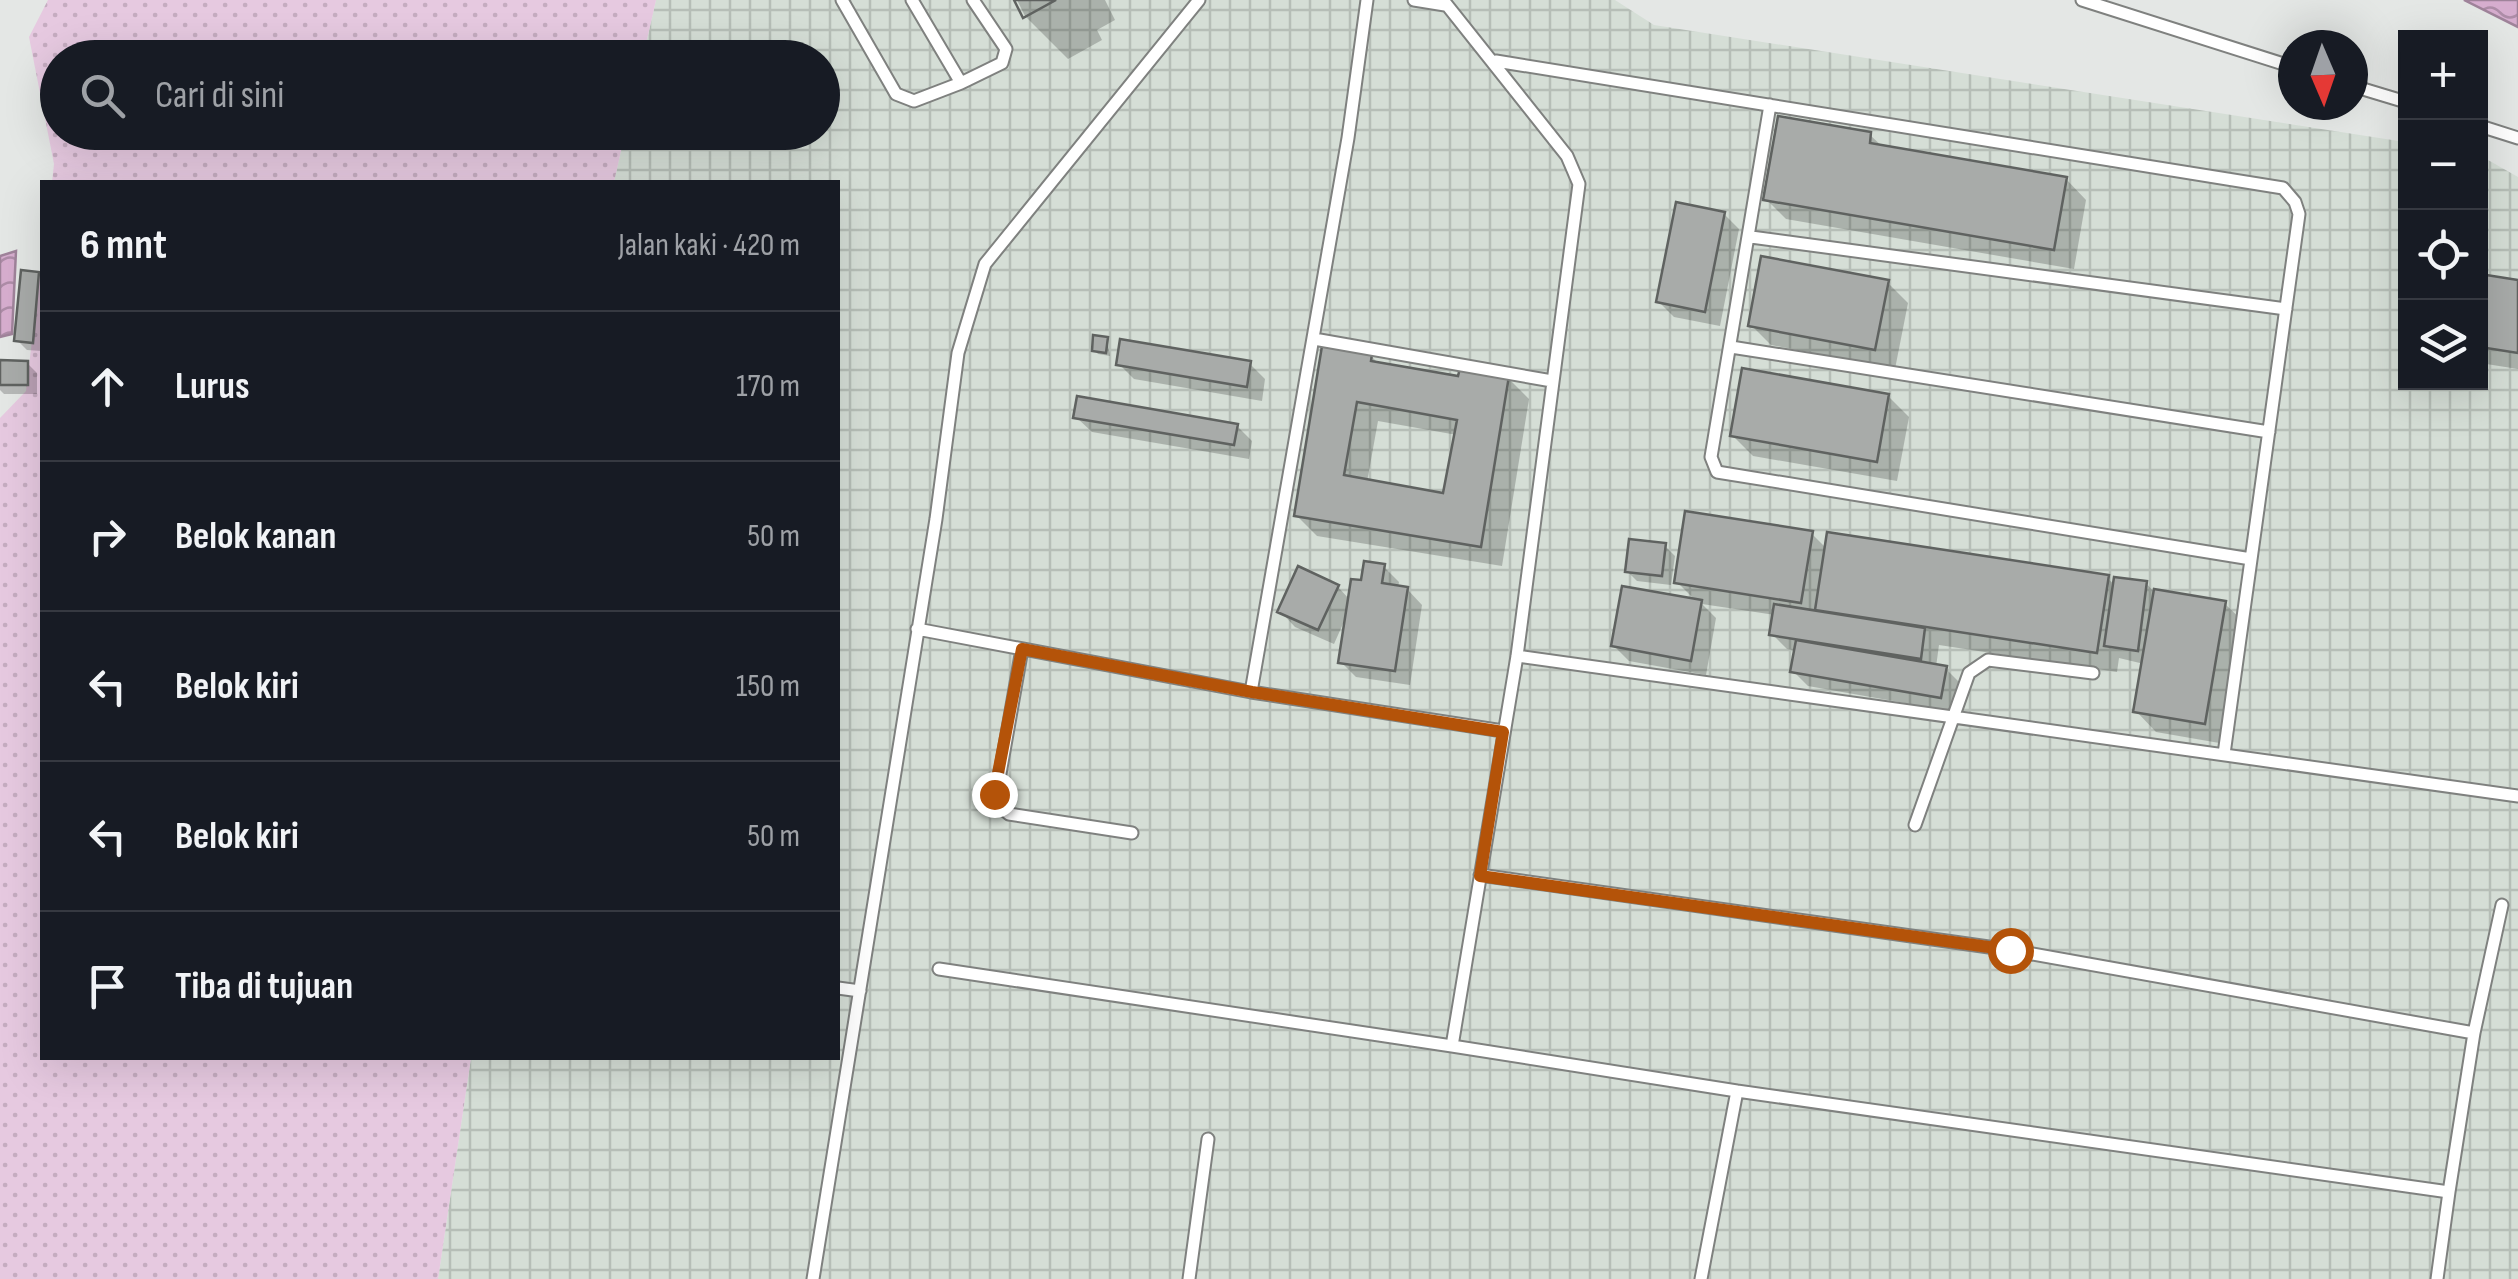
<!DOCTYPE html>
<html lang="id">
<head>
<meta charset="utf-8">
<style>
	:root { --surface:#171b24; --page:#20242c; --text:#f1f3f6; --muted:#9ea1a6; --line:#363941 }
	body { margin:0; font-family:"Sofia Sans Condensed",sans-serif; background:var(--page); color:var(--text) }
	.controls { position:absolute; right:30px; top:30px; display:grid; overflow:hidden; border-radius:0px; box-shadow:0 10px 40px #0002 }
	.controls button { width:90px; height:90px; display:grid; place-items:center; padding:0; border:0; border-bottom:2px solid var(--line); background:var(--surface); color:var(--text); font:50px sans-serif }
	.compass { position:absolute; left:2278px; top:30px; width:90px; height:90px; border-radius:50%; background:var(--surface); box-shadow:0 10px 40px #0002; rotate:178deg }
	.stop { position:absolute; width:30px; height:30px; margin:-22px; border:8px solid #b45309; border-radius:50%; background:#fff }
	.stop.end { background:#b45309; border-color:#fff; box-shadow:0 2px 10px #0008 }
	.list { margin:0; padding:0; list-style:none }
	h2 { display:flex; justify-content:space-between; align-items:center; height:130px; margin:0; padding:0 40px; font-size:42px }
	h2 small { font-size:32px; font-weight:400; color:var(--muted) }
	.list li { display:grid; grid-template-columns:65px 1fr auto; gap:30px; align-items:center; box-sizing:border-box; height:150px; padding:0 40px; border-top:2px solid var(--line) }
	.list b { display:block; font-size:38px; white-space:nowrap }
	.list em { font-size:32px; font-style:normal; color:var(--muted) }
	.icon { flex:none; width:55px; height:55px; fill:none; stroke:currentColor; stroke-width:2; stroke-linecap:round; stroke-linejoin:round }
	.map { position:relative; flex:none; width:2518px; height:1279px; overflow:hidden }
	.search { position:absolute; background:var(--surface); box-shadow:0 10px 40px #0002; left:40px; top:40px; width:800px; height:110px; display:flex; align-items:center; gap:25px; box-sizing:border-box; padding:0 35px; border-radius:55px; color:var(--muted); font-size:38px }
	.panel { position:absolute; background:var(--surface); box-shadow:0 10px 40px #0002; left:40px; top:180px; width:800px; height:880px; border-radius:0px }
	.map>svg:first-child { display:block }
	.industrial { fill:url(#industrial-grid) }
	.grass { fill:url(#grass-dots) }
	.water { fill:url(#water-waves); stroke:#9f839a; stroke-width:2.5 }
	.shadow { fill:#0003; fill-rule:evenodd }
	.building { fill:#a8aba9; stroke:#5f6260; stroke-width:2.5; fill-rule:evenodd }
	.lines { fill:none; stroke-linecap:round; stroke-linejoin:round }
	.service-casing { stroke:#7f817f; stroke-width:15 }
	.service { stroke:#fff; stroke-width:11 }
	.route { stroke:#b45309; stroke-width:12 }
</style>
</head>
<body>
<div class="map">
<svg width="2518" height="1279" viewBox="0 0 2518 1279">
	<defs>
		<pattern id="industrial-grid" width="8" height="8" patternUnits="userSpaceOnUse" patternTransform="scale(2.5)"><rect width="8" height="8" fill="#d5ded6"/><path d="M0 4h8M4 0v8" fill="none" stroke="#b6beb7"/></pattern>
		<pattern id="grass-dots" width="8" height="8" patternUnits="userSpaceOnUse" patternTransform="scale(2.5)"><rect width="8" height="8" fill="#e6c9e0"/><path d="M2 2h.1M6 6h.1" fill="none" stroke="#c5acc0" stroke-width="1.8" stroke-linecap="round"/></pattern>
		<pattern id="water-waves" width="16" height="10" patternUnits="userSpaceOnUse" patternTransform="scale(2.5)"><rect width="16" height="10" fill="#d6adce"/><path d="M0 5q4-4 8 0t8 0" fill="none" stroke="#ad8ca7"/></pattern>
	</defs>
	<rect width="100%" height="100%" fill="#e4e7e5"/>
	<path class="industrial" d="M 656,0 L 1615,0 L 1654,25 L 2405,142 L 2406,382 L 2480,382 L 2481,156 L 2518,177 L 2518,1279 L 438,1279 L 471,1058 L 838,1058 L 838,182 L 614,182 L 625,133 L 822,132 L 822,58 L 643,57 Z"/>
	<path class="grass" d="M 48,0 L 656,0 L 643,57 L 58,58 L 58,132 L 625,133 L 614,182 L 52,182 L 54,164 L 29,37 Z
		M 42,256 L 42,1058 L 471,1058 L 438,1279 L 0,1279 L 0,418 L 26,391 Z"/>
	<path class="water" d="M 2464,0 L 2518,0 L 2518,27 Z
		M 16,251 L 12,334 L 0,337 L 0,256 Z"/>
	<path class="shadow" d="M 1017,0 L 1105,0 L 1115,20 L 1097,30 L 1102,40 L 1068,59 L 1025,16 Z
		M 1870,135 L 1884,148 L 2066,179 L 2086,200 L 2074,269 L 1786,219 L 1766,199 Z
		M 1724,214 L 1739,229 L 1720,326 L 1674,317 L 1659,302 Z
		M 38,274 L 42,278 L 42,351 L 27,350 L 17,340 Z
		M 2480,277 L 2518,283 L 2518,369 L 2480,363 Z
		M 1887,282 L 1908,303 L 1895,369 L 1771,345 L 1751,325 Z
		M 1107,339 L 1110,356 L 1098,354 L 1094,350 Z
		M 1371,356 L 1380,365 L 1460,379 L 1508,378 L 1529,399 L 1502,566 L 1317,536 L 1297,516 ZM 1378,421 L 1457,435 L 1445,496 L 1367,482 Z
		M 0,363 L 27,363 L 37,373 L 37,394 L 4,394 L 0,390 Z
		M 1119,364 L 1250,364 L 1265,379 L 1262,401 L 1134,379 Z
		M 1888,396 L 1909,417 L 1897,481 L 1753,456 L 1732,435 Z
		M 1076,417 L 1237,426 L 1252,441 L 1249,459 L 1092,432 Z
		M 1811,533 L 1827,549 L 2107,578 L 2115,585 L 2146,583 L 2154,592 L 2225,604 L 2246,624 L 2225,744 L 2156,732 L 2136,711 L 2144,664 L 2119,658 L 2117,672 L 1939,645 L 1936,667 L 1945,668 L 1961,684 L 1956,712 L 1808,686 L 1793,671 L 1796,651 L 1787,649 L 1772,634 L 1775,615 L 1702,604 L 1716,618 L 1706,675 L 1629,661 L 1614,646 L 1697,602 L 1677,582 Z
		M 1665,546 L 1675,556 L 1671,585 L 1637,581 L 1627,571 Z
		M 1383,566 L 1399,582 L 1398,588 L 1407,589 L 1422,605 L 1410,685 L 1356,677 L 1341,662 L 1346,617 L 1334,644 L 1295,627 L 1280,611 L 1338,587 L 1350,600 Z"/>
	<path class="building" d="M 1014,0 L 1056,0 L 1023,18 Z
		M 1014,0 L 1056,0 L 1023,18 Z
		M 1778,116 L 1871,132 L 1870,143 L 2067,177 L 2054,250 L 1763,200 Z
		M 1676,202 L 1725,212 L 1705,312 L 1656,302 Z
		M 1761,256 L 1889,280 L 1875,350 L 1748,326 Z
		M 21,270 L 39,272 L 33,343 L 14,341 Z
		M 2480,274 L 2518,280 L 2518,353 L 2480,347 Z
		M 1093,335 L 1108,337 L 1106,353 L 1092,351 Z
		M 1120,339 L 1251,361 L 1247,387 L 1116,365 Z
		M 1322,346 L 1372,354 L 1371,361 L 1458,376 L 1460,368 L 1509,376 L 1481,547 L 1294,516 ZM 1357,402 L 1457,420 L 1443,493 L 1344,475 Z
		M 0,360 L 28,361 L 28,385 L 0,385 Z
		M 1742,368 L 1889,394 L 1877,462 L 1730,436 Z
		M 1077,396 L 1238,424 L 1234,445 L 1073,418 Z
		M 1685,511 L 1813,531 L 1801,603 L 1674,583 Z
		M 1827,532 L 2109,575 L 2097,653 L 1815,610 Z
		M 1629,539 L 1666,543 L 1662,576 L 1625,572 Z
		M 1364,561 L 1385,564 L 1382,583 L 1408,587 L 1395,671 L 1338,663 L 1351,579 L 1361,580 Z
		M 1298,566 L 1339,585 L 1318,630 L 1277,612 Z
		M 2114,577 L 2147,581 L 2138,651 L 2104,646 Z
		M 1622,586 L 1702,600 L 1691,661 L 1611,646 Z
		M 2154,589 L 2226,601 L 2205,724 L 2133,712 Z
		M 1774,604 L 1925,628 L 1921,659 L 1769,635 Z
		M 1796,640 L 1947,666 L 1941,698 L 1790,672 Z"/>
	<g class="lines">
		<defs>
			<path id="service" d="M 842,0 L 896,94 L 914,101 L 961,83 L 912,0
				M 1367,0 L 1348,138 L 1251,692 L 1503,731
				M 1414,0 L 1445,5
				M 1443,0 L 1567,156 L 1579,184 L 1517,656 L 1452,1046 L 1737,1091 L 1701,1279
				M 2082,0 L 2293,67
				M 1496,61 L 2283,188 L 2295,202 L 2299,214 L 2224,754
				M 961,83 L 1002,63 L 1006,49 L 973,0
				M 2353,86 L 2406,102
				M 1770,105 L 1711,457 L 1717,472 L 2251,559
				M 2480,126 L 2518,138
				M 1751,237 L 2286,309
				M 1314,339 L 1552,381
				M 1731,347 L 2269,432
				M 917,629 L 1251,692
				M 1022,649 L 995,802 L 1009,814 L 1132,833
				M 1517,656 L 2518,796
				M 1915,825 L 1969,673 L 1988,660 L 2093,673
				M 1480,875 L 2010,950 L 2474,1033
				M 939,969 L 1452,1046
				M 838,988 L 860,991
				M 1737,1091 L 2449,1192 L 2437,1279
				M 2449,1192 L 2474,1033 L 2502,905
				M 813,1279 L 936,519 L 958,353 L 985,264 L 1199,0
				M 1189,1279 L 1208,1139"/>
		</defs>
		<use href="#service" class="service-casing"/>
		<use href="#service" class="service"/>
	</g>
	<g class="lines">
		<path class="route" d="M 994,794 L 1022,649 L 1252,692 L 1503,732 L 1480,876 L 2010,950"/>
	</g>
</svg>
<div class="controls">
<button>+</button>
<button>−</button>
<button><svg class="icon" aria-label="locate" viewBox="0 0 24 24"><circle cx="12" cy="12" r="6"/><path d="M12 2v4M12 18v4M2 12h4M18 12h4"/></svg></button>
<button><svg class="icon" aria-label="layers" viewBox="0 0 24 24"><path d="M12 4l9 5-9 5-9-5zM3 14l9 5 9-5"/></svg></button>
</div>
<svg class="compass" viewBox="-18 -18 36 36"><path d="M0-13l5 13h-10z" fill="#e53935"/><path d="M0 13l5-13h-10z" fill="#9ea1a6"/></svg>
<div class="stop" style="left:2010px;top:950px"></div>
<div class="stop end" style="left:994px;top:794px"></div>
<div class="search"><svg class="icon" aria-label="search" viewBox="0 0 24 24"><circle cx="10" cy="10" r="6"/><path d="M15 15l6 6"/></svg>Cari di sini</div>
<section class="panel">
<h2>6 mnt<small>Jalan kaki · 420 m</small></h2>
<ul class="list">
<li><svg class="icon" aria-label="ahead" viewBox="0 0 24 24"><path d="M12 20V5M6 11l6-6 6 6"/></svg><div><b>Lurus</b></div><em>170 m</em></li>
<li><svg class="icon" aria-label="right" viewBox="0 0 24 24"><path d="M7 20v-9h11M14 6l5 5-5 5"/></svg><div><b>Belok kanan</b></div><em>50 m</em></li>
<li><svg class="icon" aria-label="left" viewBox="0 0 24 24"><path d="M17 20v-9H6M10 6l-5 5 5 5"/></svg><div><b>Belok kiri</b></div><em>150 m</em></li>
<li><svg class="icon" aria-label="left" viewBox="0 0 24 24"><path d="M17 20v-9H6M10 6l-5 5 5 5"/></svg><div><b>Belok kiri</b></div><em>50 m</em></li>
<li><svg class="icon" aria-label="arrive" viewBox="0 0 24 24"><path d="M6 21V4h12l-3 4 3 4H6"/></svg><div><b>Tiba di tujuan</b></div></li>
</ul>
</section>
</div>
</body>
</html>
